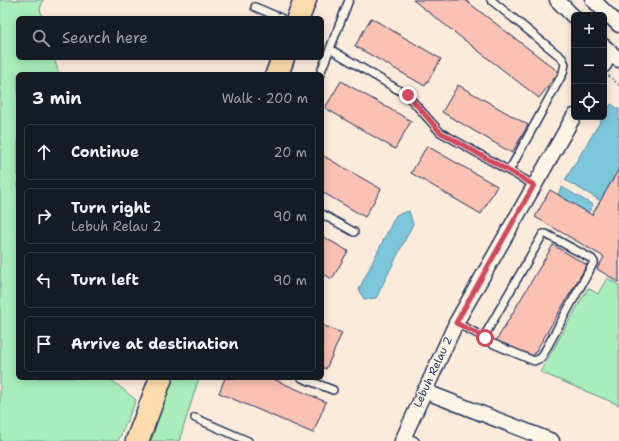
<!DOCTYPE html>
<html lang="en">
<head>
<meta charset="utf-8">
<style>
	:root { --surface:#171b24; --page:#20242c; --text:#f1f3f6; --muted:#9ea1a6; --line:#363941 }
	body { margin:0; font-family:"Shantell Sans",sans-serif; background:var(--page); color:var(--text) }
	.controls { position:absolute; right:12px; top:12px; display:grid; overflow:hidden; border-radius:6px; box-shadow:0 2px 10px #0003 }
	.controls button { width:36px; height:36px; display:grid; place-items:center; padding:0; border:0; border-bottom:1px solid var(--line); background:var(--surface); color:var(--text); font:20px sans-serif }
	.stop { position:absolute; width:12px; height:12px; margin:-9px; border:3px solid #d1495b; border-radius:50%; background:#fff }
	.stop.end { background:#d1495b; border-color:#fff; box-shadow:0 1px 4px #0008 }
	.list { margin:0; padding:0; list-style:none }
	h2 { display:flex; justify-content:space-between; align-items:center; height:52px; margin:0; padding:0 16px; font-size:17px }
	h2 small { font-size:13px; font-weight:400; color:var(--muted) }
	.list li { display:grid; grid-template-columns:26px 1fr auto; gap:12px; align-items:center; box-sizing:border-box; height:56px; margin:0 8px 8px; padding:0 8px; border:1px solid var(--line); border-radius:6px }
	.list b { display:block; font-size:15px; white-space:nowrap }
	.list p { margin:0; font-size:13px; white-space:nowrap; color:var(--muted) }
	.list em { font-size:13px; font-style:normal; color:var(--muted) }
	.icon { flex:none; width:22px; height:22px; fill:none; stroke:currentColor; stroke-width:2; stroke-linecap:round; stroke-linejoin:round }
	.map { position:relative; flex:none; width:619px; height:441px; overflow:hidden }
	.search { position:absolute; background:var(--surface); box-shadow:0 2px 10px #0003; left:16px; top:16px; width:308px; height:44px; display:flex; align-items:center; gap:10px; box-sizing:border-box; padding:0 14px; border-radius:6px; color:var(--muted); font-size:15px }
	.panel { position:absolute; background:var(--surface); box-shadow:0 2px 10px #0003; left:16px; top:72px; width:308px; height:308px; border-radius:6px }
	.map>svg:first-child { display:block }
	.green { fill:#a9eeba; stroke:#628e8c }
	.water { fill:#7bc6da; stroke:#558aa8 }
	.building { fill:#fbc1b3; stroke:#1b2f5e }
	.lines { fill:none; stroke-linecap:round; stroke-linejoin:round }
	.service-casing { stroke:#1b2f5e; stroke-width:10 }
	.minor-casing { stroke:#1b2f5e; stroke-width:17 }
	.primary-casing { stroke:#1b2f5e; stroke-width:25 }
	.path { stroke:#1b2f5e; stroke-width:2; stroke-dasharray:1 3; stroke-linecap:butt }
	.service { stroke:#fcf5e5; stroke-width:7 }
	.minor { stroke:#fcf5e5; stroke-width:14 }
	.primary { stroke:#fcdcac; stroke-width:22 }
	.route { stroke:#d1495b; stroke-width:5 }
	.labels { text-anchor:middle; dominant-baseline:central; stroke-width:3; stroke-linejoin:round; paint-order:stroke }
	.street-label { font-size:11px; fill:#1b2f5e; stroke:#fcf5e5 }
</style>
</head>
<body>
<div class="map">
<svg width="619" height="441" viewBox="0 0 619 441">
	<rect width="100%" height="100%" fill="#fcebdb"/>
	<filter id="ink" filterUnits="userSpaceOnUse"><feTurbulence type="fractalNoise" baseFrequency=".025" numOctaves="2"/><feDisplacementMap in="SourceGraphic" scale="8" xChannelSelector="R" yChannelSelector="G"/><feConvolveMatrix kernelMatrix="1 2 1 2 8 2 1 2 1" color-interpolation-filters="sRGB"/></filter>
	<g filter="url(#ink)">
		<path class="green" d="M 0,0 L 43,0 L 40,9 L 43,18 L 18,18 L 18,58 L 54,58 L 59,74 L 18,74 L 18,378 L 109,378 L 136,400 L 118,441 L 0,441 Z
			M 607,278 L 619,285 L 619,405 L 540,372 L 588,288 L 598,294 Z
			M 171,378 L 199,378 L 179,441 L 151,441 Z"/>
		<path class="water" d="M 611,104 L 619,109 L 619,170 L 601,201 L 565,180 Z
			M 562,187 L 593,205 L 576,233 L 546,215 Z
			M 409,211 L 413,224 L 376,298 L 364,299 L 359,289 L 396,215 Z"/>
		<path class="building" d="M 413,0 L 465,0 L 559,72 L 539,98 Z
			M 371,18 L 441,59 L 425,86 L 355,46 Z
			M 341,81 L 411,121 L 395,149 L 325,108 Z
			M 458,85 L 528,125 L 512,153 L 442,112 Z
			M 427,146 L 497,186 L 481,214 L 411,173 Z
			M 322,155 L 381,189 L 365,217 L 322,192 Z
			M 619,169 L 619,282 L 597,269 L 604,257 L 535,217 L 550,190 L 592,215 Z
			M 322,236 L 348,251 L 332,279 L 322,273 Z
			M 553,245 L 587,265 L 533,356 L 496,341 Z
			M 322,325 L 342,333 L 326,369 L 322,367 Z
			M 225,378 L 271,378 L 326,402 L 313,433 L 219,393 Z"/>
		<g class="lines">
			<defs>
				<path id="service" d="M 491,0 L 562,58 L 565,64 L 563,73 L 509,171
					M 255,7 L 281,18
					M 330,49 L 407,95 L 440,132 L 534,185
					M 320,74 L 349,0
					M 322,214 L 354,232
					M 456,323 L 480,335 L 483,335 L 489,342 L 534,361 L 541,358 L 594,262 L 592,259 L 546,234 L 543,234 L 486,333 L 483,335
					M 302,378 L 333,390
					M 195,418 L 248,441
					M 404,436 L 415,441"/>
				<path id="minor" d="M 557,0 L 574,17
					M 593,0 L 619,25
					M 604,46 L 619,60
					M 604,65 L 611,53
					M 424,391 L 552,441
					M 402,441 L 456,323 L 574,116"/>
				<path id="primary" d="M 298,18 L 305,0
					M 277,74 L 283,58
					M 137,441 L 161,378"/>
			</defs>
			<use href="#service" class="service-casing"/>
			<use href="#minor" class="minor-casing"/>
			<use href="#primary" class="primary-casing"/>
			<path class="path" d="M 609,76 L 619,85"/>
			<use href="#service" class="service"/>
			<use href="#minor" class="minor"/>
			<use href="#primary" class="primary"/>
		</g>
	</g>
	<g class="lines" filter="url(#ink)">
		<path class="route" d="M 408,95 L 440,132 L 534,185 L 456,323 L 480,335 L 483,335 L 485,338"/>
	</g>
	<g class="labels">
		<g class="street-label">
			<text transform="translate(433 372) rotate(-65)">Lebuh Relau 2</text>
		</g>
	</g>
</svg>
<div class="controls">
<button>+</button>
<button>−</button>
<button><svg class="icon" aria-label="locate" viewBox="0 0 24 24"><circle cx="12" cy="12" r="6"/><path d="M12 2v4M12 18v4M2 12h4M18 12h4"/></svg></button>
</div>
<div class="stop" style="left:485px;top:338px"></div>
<div class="stop end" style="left:408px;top:95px"></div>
<div class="search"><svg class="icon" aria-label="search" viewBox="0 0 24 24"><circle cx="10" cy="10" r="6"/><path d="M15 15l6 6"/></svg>Search here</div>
<section class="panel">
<h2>3 min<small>Walk · 200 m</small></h2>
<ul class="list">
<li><svg class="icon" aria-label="ahead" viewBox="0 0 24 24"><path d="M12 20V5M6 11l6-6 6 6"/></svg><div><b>Continue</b></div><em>20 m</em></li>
<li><svg class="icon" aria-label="right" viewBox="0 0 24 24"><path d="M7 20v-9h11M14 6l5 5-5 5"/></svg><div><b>Turn right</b><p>Lebuh Relau 2</p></div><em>90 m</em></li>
<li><svg class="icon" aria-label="left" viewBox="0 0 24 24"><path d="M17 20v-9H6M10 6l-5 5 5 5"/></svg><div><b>Turn left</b></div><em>90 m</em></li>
<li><svg class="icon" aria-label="arrive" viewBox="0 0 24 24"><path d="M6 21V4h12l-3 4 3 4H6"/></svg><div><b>Arrive at destination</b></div></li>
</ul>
</section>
</div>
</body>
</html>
